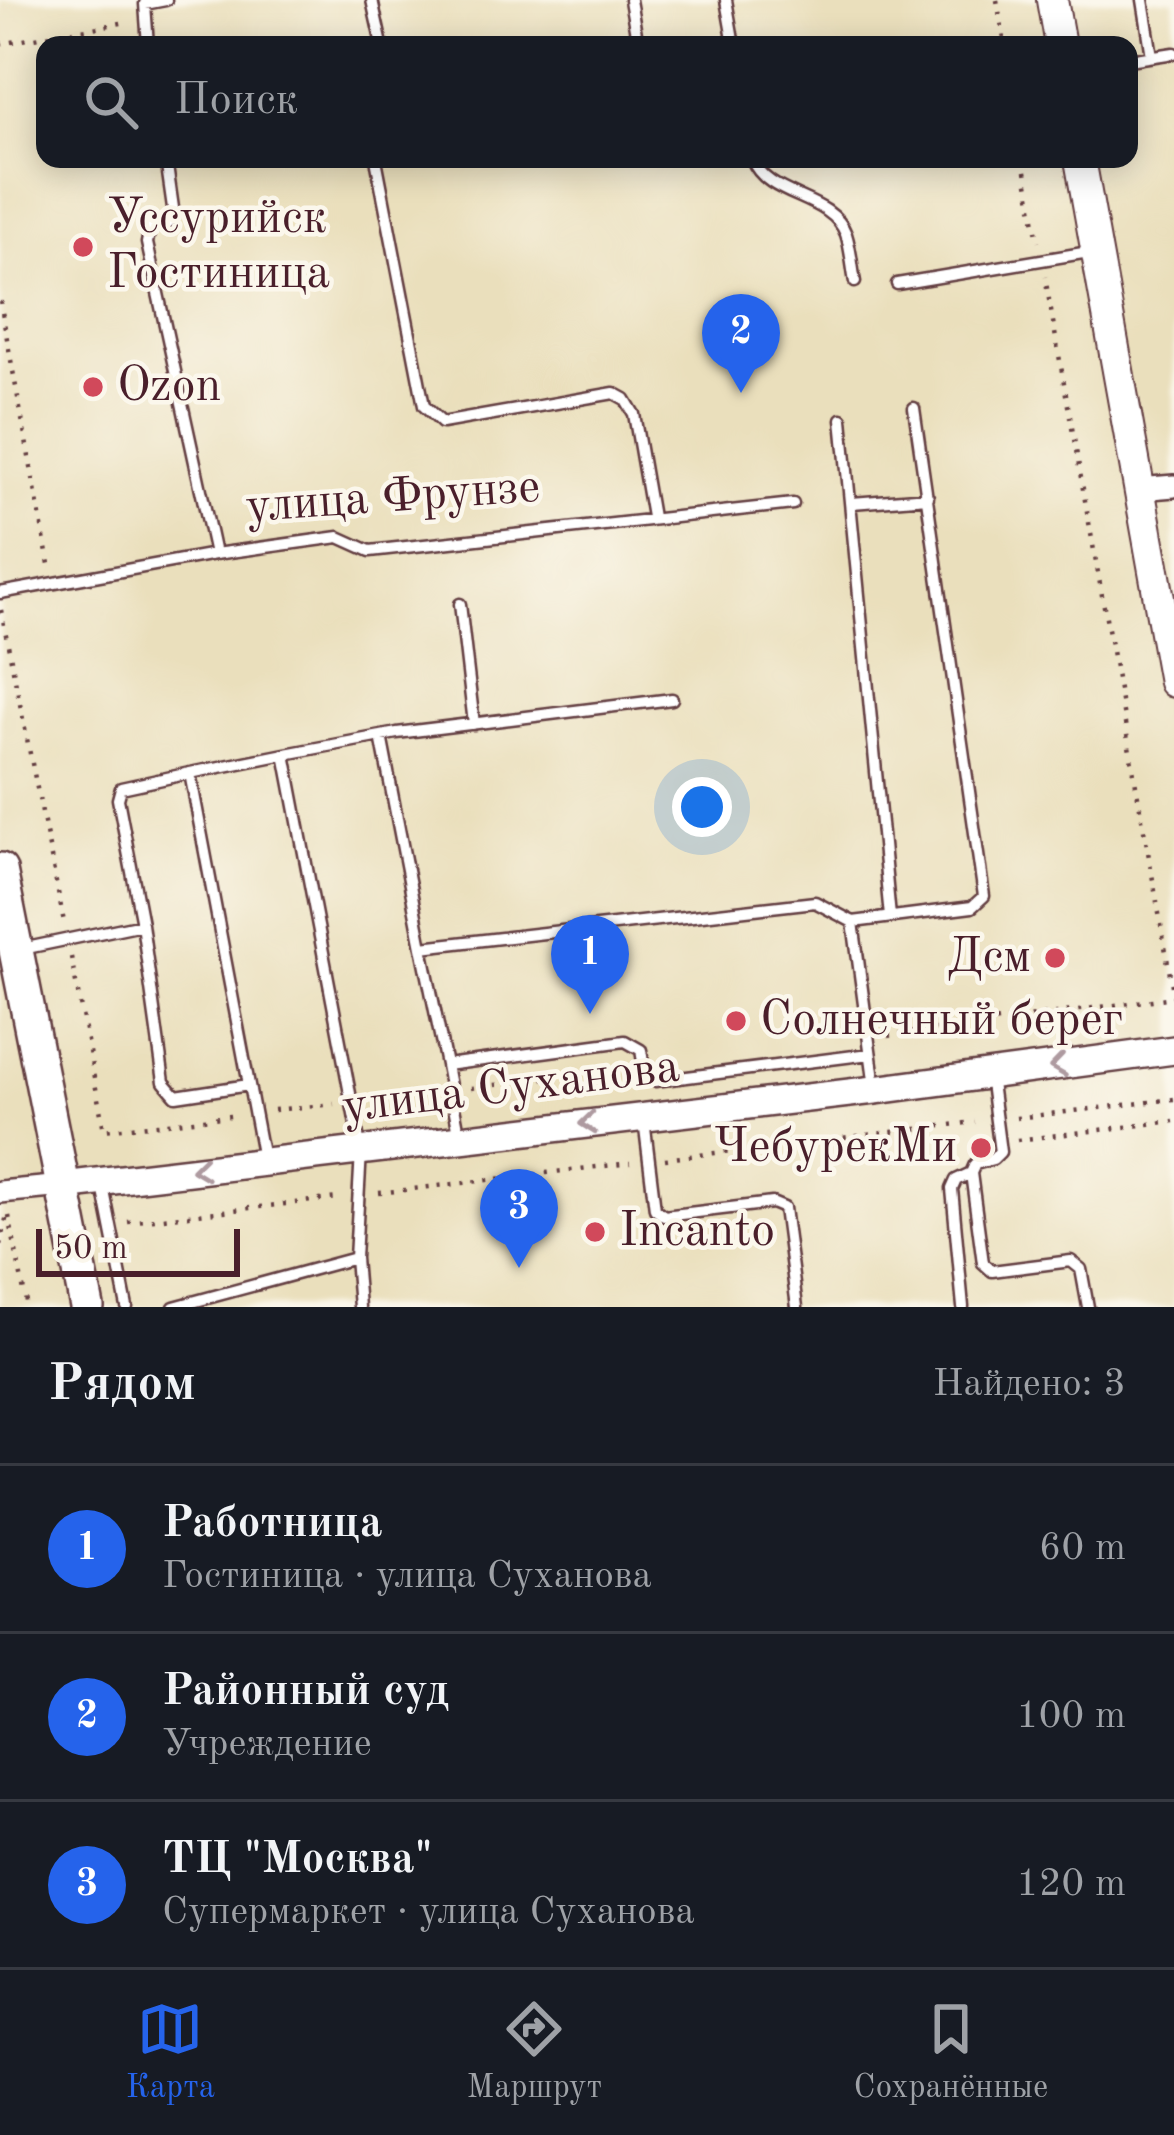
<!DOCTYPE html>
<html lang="ru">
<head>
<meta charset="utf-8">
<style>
	:root { --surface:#171b24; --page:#20242c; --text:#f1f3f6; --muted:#9ea1a6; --line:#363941; --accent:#2563eb }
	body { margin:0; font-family:"Old Standard TT",serif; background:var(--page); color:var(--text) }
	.scale { position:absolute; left:36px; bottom:30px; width:204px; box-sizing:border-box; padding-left:12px; border:6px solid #4a1f2b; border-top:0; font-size:33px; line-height:42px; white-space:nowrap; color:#4a1f2b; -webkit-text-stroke:9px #fbf7ec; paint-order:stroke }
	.you { position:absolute; left:702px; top:807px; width:42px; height:42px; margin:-30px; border:9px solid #fff; border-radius:50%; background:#1a73e8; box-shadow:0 0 0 18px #1a73e833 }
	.badge { display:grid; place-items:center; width:78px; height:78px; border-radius:50%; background:var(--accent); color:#fff; font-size:39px; font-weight:700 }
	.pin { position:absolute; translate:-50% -99px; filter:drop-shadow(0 3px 6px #0008) }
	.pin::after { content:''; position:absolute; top:63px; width:42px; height:36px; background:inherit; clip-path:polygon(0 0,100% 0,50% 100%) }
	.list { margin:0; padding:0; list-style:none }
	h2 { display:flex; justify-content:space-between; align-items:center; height:156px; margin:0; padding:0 48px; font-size:51px }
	h2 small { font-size:39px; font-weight:400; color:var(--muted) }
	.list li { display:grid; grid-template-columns:78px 1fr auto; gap:36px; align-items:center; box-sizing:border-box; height:168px; padding:0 48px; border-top:3px solid var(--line) }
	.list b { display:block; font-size:45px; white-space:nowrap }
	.list p { margin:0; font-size:39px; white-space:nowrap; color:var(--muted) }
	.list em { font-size:39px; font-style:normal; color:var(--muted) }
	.icon { flex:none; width:66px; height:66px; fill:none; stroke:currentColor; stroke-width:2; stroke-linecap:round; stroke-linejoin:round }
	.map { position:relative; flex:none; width:1174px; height:1307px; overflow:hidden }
	.search { position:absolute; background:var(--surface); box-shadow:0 6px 30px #0003; left:36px; right:36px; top:36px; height:132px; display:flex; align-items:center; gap:30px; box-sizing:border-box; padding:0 42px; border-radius:24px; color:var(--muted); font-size:45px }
	.sheet { height:660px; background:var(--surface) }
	nav { display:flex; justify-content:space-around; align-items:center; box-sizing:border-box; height:168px; border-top:3px solid var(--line); background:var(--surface); font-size:33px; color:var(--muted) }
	nav a { display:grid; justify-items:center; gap:6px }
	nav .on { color:var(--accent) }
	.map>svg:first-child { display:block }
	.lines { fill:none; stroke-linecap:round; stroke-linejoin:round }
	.service-casing { stroke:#623c41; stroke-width:15 }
	.minor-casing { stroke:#623c41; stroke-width:26 }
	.tertiary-casing { stroke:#623c41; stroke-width:32 }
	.secondary-casing { stroke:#623c41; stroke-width:34 }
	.primary-casing { stroke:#623c41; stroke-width:38 }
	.path { stroke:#623c41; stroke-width:4.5; stroke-dasharray:3 9; stroke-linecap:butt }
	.service { stroke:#fff; stroke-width:10 }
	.minor { stroke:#fff; stroke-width:21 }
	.tertiary { stroke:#fff; stroke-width:27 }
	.secondary { stroke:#fff; stroke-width:30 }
	.primary { stroke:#fff; stroke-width:33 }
	.oneway { stroke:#ae9aa0 }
	.poi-dot { fill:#d1495b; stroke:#fbf7ec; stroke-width:4.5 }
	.labels { text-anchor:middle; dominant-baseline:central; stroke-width:9; stroke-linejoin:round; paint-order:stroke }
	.poi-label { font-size:48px; fill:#4a1f2b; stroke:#fbf7ec; text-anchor:start }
	.street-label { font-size:48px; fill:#4a1f2b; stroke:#fbf7ec }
</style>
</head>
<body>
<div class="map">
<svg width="1174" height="1307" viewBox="0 0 1174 1307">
	<rect width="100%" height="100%" fill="#fbf7ec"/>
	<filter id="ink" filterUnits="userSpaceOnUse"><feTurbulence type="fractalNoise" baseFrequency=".00833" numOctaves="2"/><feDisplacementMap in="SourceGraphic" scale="24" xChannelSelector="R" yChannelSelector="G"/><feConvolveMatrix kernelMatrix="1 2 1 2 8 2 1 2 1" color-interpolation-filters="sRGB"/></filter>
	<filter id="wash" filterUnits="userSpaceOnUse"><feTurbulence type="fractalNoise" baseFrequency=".004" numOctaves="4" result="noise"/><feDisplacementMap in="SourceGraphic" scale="48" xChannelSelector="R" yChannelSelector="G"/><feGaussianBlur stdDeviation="2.7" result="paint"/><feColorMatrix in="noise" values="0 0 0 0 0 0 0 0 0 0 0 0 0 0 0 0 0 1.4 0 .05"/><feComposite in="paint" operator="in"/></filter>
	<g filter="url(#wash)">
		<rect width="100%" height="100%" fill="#eadfbc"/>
	</g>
	<g filter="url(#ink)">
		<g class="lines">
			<defs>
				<path id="service" d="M 372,0 L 382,45
					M 630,0 L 638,45
					M 726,0 L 734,45
					M 1143,0 L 1152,56
					M 148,45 L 145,4 L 166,0
					M 1129,60 L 1174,53
					M 166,159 L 174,215 L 168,224 L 150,228 L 147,243 L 215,554
					M 376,159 L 424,406 L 442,423 L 614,393 L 625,399 L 634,414 L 652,517
					M 752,159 C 767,199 831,194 846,234 C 851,249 852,267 855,282
					M 897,284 L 1095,251
					M 842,419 L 890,917
					M 852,503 L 928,497
					M 0,593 L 215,554 L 339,537 L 370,551 L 793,504
					M 460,604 L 474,724
					M 381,736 L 422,947
					M 190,773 L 285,754
					M 853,922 L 815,902 L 422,947 L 446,1065 L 625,1041 L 641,1050 L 645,1074 L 655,1081 L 870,1054
					M 142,924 L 164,1082 L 176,1096 L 249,1085
					M 22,949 L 142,924 L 118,799 L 121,788 L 190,773 L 263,1159
					M 446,1065 L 460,1138
					M 990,1075 L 1000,1152 L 993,1159 L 975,1164 L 971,1173 L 983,1263 L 992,1271 L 1071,1261 L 1081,1269 L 1088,1307
					M 875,1087 L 853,922 L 972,907 L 984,896 L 914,408
					M 644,1120 L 655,1209 L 664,1216 L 772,1203 L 784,1208 L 797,1307
					M 102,1181 L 127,1307
					M 355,1258 L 359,1307
					M 174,1307 L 355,1258 L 361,1151 L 285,754 L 397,733 L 672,699
					M 963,1307 L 952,1189 L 956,1180 L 971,1173"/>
				<path id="minor" d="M 1139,489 L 1174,486
					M 0,1192 L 63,1186"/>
				<path id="tertiary" d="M 63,1186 L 875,1090 L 1174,1050"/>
				<path id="secondary" d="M 1052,0 L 1060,45
					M 1080,159 L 1174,682"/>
				<path id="primary" d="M 0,870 L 87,1307"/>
			</defs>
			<use href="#service" class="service-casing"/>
			<use href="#minor" class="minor-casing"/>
			<use href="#tertiary" class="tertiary-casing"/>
			<use href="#secondary" class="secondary-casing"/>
			<use href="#primary" class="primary-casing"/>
			<path class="path" d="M 997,0 L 1005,45
				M 0,44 L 127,22
				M 1024,159 L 1038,242
				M 0,301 L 49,564
				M 1,610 L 64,922
				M 71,957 L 104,1130 L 239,1115
				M 888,1036 L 1174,997 L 1045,277
				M 471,1088 L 626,1069
				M 370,1100 L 430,1093
				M 274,1110 L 334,1104
				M 1016,1118 L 1174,1099
				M 1017,1140 L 1174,1121
				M 665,1159 L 975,1122
				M 379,1193 L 630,1163
				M 9,1216 L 27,1307
				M 128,1222 L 338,1198
				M 0,1245 L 7,1215"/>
			<use href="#service" class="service"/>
			<use href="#minor" class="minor"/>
			<use href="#tertiary" class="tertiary"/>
			<use href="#secondary" class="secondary"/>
			<use href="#primary" class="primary"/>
		</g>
		<defs><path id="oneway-chevron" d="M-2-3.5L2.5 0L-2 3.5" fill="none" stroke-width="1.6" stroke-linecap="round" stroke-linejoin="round" transform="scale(3)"/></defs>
		<g class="oneway">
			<use href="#oneway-chevron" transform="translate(1058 1066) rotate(172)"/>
			<use href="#oneway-chevron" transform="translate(588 1123) rotate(174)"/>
			<use href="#oneway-chevron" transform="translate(200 1169) rotate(173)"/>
		</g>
	</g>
	<g class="poi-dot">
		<circle cx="83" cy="247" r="12"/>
		<circle cx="93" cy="387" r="12"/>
		<circle cx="1055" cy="958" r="12"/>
		<circle cx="736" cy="1021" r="12"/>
		<circle cx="981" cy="1148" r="12"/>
		<circle cx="595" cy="1232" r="12"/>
	</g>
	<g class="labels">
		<g class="poi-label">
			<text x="107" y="219">Уссурийск<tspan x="107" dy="55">Гостиница</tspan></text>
			<text x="117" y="387">Ozon</text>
			<text x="1031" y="958" text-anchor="end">Дсм</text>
			<text x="760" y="1021">Солнечный берег</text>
			<text x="957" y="1148" text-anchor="end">ЧебурекМи</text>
			<text x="619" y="1232">Incanto</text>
		</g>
		<g class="street-label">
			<text transform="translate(393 498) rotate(-4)">улица Фрунзе</text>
			<text transform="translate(511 1088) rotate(-7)">улица Суханова</text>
		</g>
	</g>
</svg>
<div class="scale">50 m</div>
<div class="you"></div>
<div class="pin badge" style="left:590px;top:1014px">1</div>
<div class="pin badge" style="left:741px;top:393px">2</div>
<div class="pin badge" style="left:519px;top:1268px">3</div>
<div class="search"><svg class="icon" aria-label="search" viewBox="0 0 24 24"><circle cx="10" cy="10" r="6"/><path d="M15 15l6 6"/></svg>Поиск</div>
</div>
<section class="sheet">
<h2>Рядом<small>Найдено: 3</small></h2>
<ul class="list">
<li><span class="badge">1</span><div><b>Работница</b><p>Гостиница · улица Суханова</p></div><em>60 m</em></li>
<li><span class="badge">2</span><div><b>Районный суд</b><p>Учреждение</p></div><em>100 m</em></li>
<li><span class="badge">3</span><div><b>ТЦ &quot;Москва&quot;</b><p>Супермаркет · улица Суханова</p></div><em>120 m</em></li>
</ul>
</section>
<nav>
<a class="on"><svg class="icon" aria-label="map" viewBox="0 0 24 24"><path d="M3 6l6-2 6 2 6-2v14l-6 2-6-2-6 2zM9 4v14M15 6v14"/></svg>Карта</a>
<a><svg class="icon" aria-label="directions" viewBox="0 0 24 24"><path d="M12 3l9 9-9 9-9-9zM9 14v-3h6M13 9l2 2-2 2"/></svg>Маршрут</a>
<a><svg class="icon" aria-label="saved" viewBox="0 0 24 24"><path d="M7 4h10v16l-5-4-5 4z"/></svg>Сохранённые</a>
</nav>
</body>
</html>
